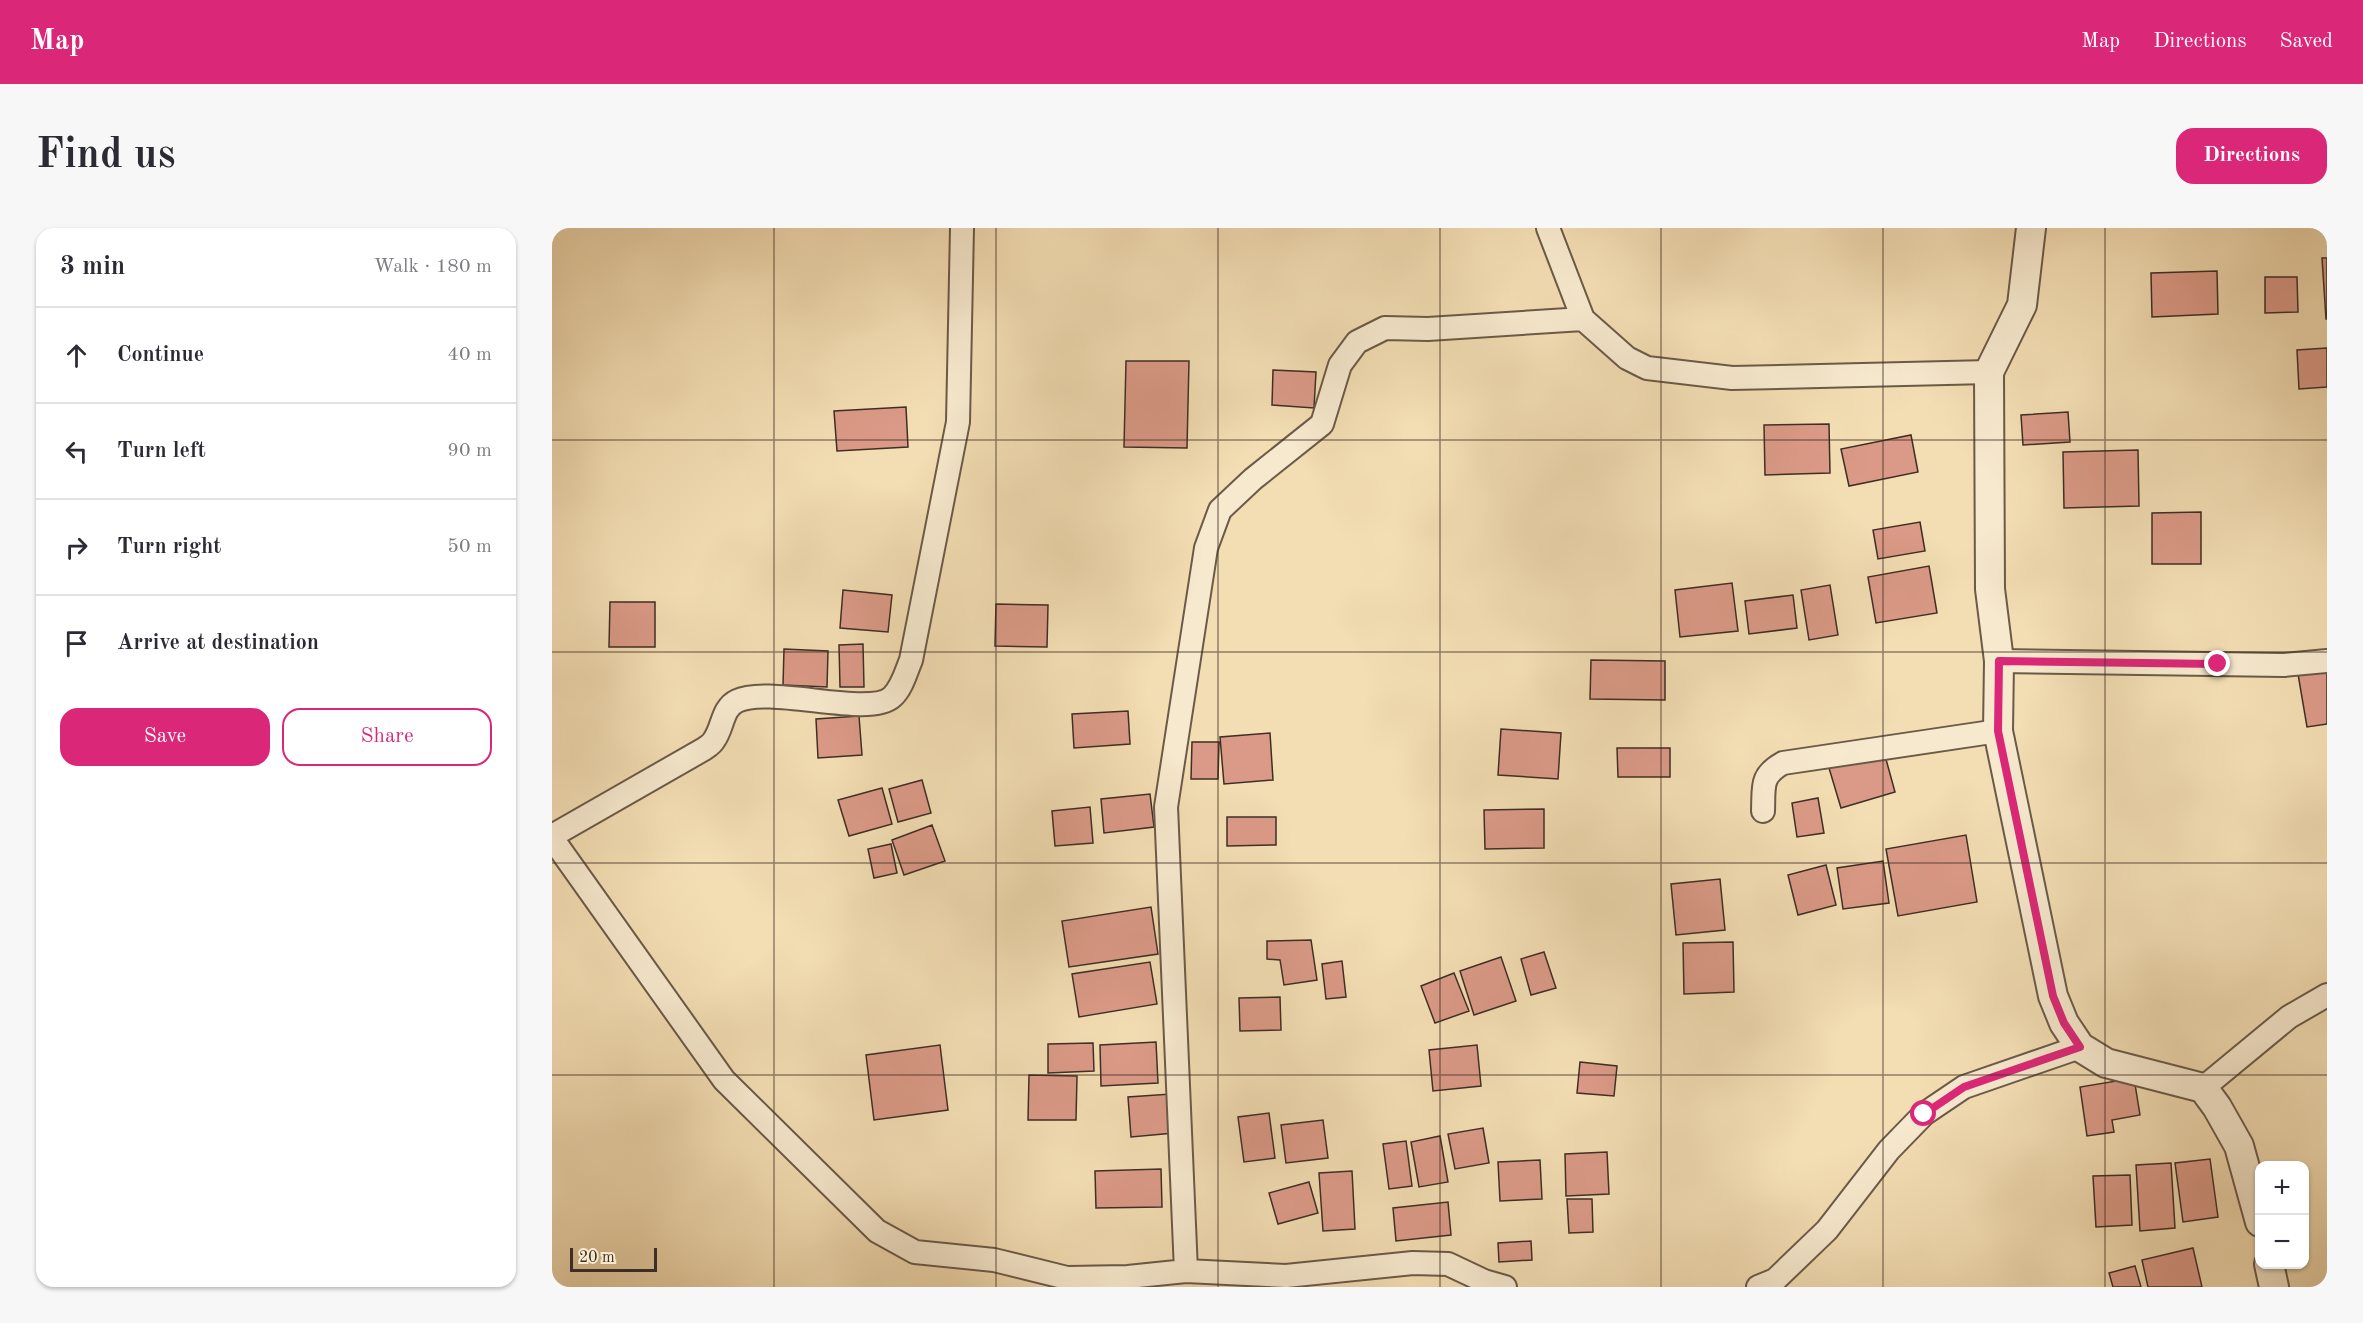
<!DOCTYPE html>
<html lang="en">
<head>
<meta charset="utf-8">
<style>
	:root { --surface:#fff; --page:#f7f7f7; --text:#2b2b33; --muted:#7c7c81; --line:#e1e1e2; --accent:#db2777 }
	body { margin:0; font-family:"Old Standard TT",serif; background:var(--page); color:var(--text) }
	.controls { position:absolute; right:18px; bottom:18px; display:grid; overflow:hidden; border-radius:12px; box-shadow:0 2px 4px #0004 }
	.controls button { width:54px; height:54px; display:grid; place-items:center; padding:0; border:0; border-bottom:2px solid var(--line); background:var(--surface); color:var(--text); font:30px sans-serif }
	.scale { position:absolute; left:18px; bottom:15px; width:87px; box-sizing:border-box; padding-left:6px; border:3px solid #3e2e26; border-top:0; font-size:16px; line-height:21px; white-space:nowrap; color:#3e2e26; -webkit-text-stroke:4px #f7e9ce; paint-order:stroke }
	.stop { position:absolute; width:18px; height:18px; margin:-14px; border:4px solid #db2777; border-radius:50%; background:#fff }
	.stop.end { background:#db2777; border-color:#fff; box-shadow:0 2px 6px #0008 }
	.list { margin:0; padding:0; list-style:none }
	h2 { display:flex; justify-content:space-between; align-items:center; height:78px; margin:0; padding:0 24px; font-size:26px }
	h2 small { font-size:20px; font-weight:400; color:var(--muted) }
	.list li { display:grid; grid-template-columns:39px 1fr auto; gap:18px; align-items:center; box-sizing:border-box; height:96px; padding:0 24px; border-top:2px solid var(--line) }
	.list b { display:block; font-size:22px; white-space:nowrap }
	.list em { font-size:20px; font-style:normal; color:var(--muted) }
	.actions { display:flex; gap:12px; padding:18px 24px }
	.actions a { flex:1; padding:14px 0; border:2px solid var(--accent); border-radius:18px; text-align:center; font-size:21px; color:var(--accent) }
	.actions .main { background:var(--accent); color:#fff }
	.icon { flex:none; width:33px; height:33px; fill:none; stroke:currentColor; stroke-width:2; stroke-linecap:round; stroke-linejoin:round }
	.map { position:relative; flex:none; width:1775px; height:1059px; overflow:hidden; border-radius:18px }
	header { display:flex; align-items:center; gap:36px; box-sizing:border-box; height:84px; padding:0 30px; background:var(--accent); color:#fff }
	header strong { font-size:28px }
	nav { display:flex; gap:33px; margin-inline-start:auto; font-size:21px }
	.intro { display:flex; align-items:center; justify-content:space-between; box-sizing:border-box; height:144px; padding:0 36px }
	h1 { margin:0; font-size:42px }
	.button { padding:15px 27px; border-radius:18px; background:var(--accent); color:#fff; font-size:21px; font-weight:700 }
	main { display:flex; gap:36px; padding:0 36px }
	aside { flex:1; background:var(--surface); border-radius:18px; box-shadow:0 2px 4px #0004 }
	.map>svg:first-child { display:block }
	.building { fill:#db9a87; stroke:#3e2e26; stroke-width:1.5 }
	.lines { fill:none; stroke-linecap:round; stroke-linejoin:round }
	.minor-casing { stroke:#6b5a49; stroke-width:26 }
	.tertiary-casing { stroke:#6b5a49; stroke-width:32 }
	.minor { stroke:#f7e9ce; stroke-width:22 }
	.tertiary { stroke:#f7e9ce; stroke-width:28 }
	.route { stroke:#db2777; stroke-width:8 }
	.grid { fill:none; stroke:#3e2e26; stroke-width:1.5; stroke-opacity:0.55 }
</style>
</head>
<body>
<header>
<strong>Map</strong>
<nav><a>Map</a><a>Directions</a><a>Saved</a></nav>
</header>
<div class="intro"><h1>Find us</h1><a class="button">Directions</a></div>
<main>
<aside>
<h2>3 min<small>Walk · 180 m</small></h2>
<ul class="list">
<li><svg class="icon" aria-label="ahead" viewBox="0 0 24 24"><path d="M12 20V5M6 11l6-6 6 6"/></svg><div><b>Continue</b></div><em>40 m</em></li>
<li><svg class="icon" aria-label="left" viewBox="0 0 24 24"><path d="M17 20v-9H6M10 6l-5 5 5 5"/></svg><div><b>Turn left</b></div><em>90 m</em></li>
<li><svg class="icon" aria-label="right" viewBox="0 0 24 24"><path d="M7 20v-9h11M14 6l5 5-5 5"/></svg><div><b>Turn right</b></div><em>50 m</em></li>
<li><svg class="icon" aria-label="arrive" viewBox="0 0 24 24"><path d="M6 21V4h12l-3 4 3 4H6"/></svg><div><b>Arrive at destination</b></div></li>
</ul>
<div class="actions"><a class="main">Save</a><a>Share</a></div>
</aside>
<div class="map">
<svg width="1775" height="1059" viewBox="0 0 1775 1059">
	<rect width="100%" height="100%" fill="#f3ddb3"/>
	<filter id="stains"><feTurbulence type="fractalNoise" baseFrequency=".00333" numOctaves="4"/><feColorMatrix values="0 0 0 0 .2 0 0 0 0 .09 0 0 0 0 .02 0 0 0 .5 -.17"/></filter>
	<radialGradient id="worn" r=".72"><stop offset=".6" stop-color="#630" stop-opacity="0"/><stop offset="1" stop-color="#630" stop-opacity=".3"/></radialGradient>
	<path class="building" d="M 1770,30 L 1775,30 L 1775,91 L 1774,91 Z
		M 1665,43 L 1666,86 L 1600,89 L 1599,45 Z
		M 1713,49 L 1745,49 L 1746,84 L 1713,85 Z
		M 1775,120 L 1775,159 L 1747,161 L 1745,122 Z
		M 574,133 L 637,133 L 635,220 L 572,219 Z
		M 721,142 L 764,144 L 762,180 L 720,177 Z
		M 354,179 L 356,219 L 285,223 L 282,183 Z
		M 1516,184 L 1518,214 L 1471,217 L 1469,187 Z
		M 1277,196 L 1278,245 L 1213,247 L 1212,197 Z
		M 1359,207 L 1366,244 L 1297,258 L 1289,221 Z
		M 1586,222 L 1587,278 L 1512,280 L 1511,224 Z
		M 1649,284 L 1649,336 L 1600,336 L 1600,285 Z
		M 1368,294 L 1373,323 L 1326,331 L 1321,302 Z
		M 1377,338 L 1385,385 L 1324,395 L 1316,349 Z
		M 1180,355 L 1186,403 L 1128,409 L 1123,362 Z
		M 1278,357 L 1286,407 L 1257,412 L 1249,362 Z
		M 291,362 L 340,367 L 336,404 L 288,400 Z
		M 1241,367 L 1245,400 L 1197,406 L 1193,373 Z
		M 58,374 L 103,374 L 103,419 L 57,419 Z
		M 444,376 L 496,377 L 495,419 L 443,418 Z
		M 311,416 L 312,459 L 288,459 L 287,417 Z
		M 232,421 L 276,423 L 275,459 L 231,457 Z
		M 1039,432 L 1113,433 L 1113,472 L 1038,471 Z
		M 1775,441 L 1775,496 L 1755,499 L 1746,446 Z
		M 576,483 L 578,516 L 522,520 L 520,486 Z
		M 307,488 L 310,527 L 266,530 L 264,491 Z
		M 949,501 L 1009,505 L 1006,551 L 946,547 Z
		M 718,505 L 721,552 L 672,556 L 668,509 Z
		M 640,514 L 667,514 L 666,551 L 639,551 Z
		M 1065,520 L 1118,520 L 1118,549 L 1066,549 Z
		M 1332,524 L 1343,564 L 1289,580 L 1277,540 Z
		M 370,552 L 379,585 L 346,594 L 337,561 Z
		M 330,560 L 340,596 L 297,608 L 286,572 Z
		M 598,566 L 602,599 L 552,605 L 549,571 Z
		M 1266,570 L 1272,605 L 1245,609 L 1240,575 Z
		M 538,579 L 541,615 L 503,618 L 500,583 Z
		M 992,581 L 992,620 L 933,621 L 932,582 Z
		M 675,589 L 724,589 L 724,617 L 675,618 Z
		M 380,597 L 393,633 L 352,647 L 340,612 Z
		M 1414,607 L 1425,674 L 1346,688 L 1334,621 Z
		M 339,616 L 345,645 L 322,650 L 316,621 Z
		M 1331,633 L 1337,675 L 1291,681 L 1285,640 Z
		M 1274,637 L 1284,677 L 1246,687 L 1236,647 Z
		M 1168,651 L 1173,702 L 1124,707 L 1119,656 Z
		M 599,679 L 606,726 L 517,739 L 510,693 Z
		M 759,712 L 765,752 L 732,757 L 728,732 L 715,731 L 715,713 Z
		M 1181,714 L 1182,764 L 1132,766 L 1131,715 Z
		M 992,724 L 1004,760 L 979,767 L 969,731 Z
		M 949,729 L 964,773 L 922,787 L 908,743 Z
		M 790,733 L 794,769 L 774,771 L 770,736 Z
		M 598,734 L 605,776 L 527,789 L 520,746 Z
		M 902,745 L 917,783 L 883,795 L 869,758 Z
		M 728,769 L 729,802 L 688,803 L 687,770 Z
		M 604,814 L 606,855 L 549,858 L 548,817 Z
		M 541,815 L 542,843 L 496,845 L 496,816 Z
		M 388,817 L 396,882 L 322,892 L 314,827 Z
		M 925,817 L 929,858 L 881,863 L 877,822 Z
		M 1028,834 L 1065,838 L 1062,868 L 1025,865 Z
		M 477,847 L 525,848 L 524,892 L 476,892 Z
		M 1582,850 L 1588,887 L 1560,892 L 1562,904 L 1535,908 L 1528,859 Z
		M 619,866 L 622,905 L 579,909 L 576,869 Z
		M 717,885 L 723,930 L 692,934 L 686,889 Z
		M 771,892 L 776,930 L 734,935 L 729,897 Z
		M 931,900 L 937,935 L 903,941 L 896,906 Z
		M 888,908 L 896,954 L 867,959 L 859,914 Z
		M 854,913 L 860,958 L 837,961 L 831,916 Z
		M 1055,924 L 1057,966 L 1014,968 L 1013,926 Z
		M 1658,931 L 1666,989 L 1631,994 L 1623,935 Z
		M 988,932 L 990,971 L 948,973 L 946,934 Z
		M 1619,935 L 1623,1000 L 1588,1003 L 1584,937 Z
		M 609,941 L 610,979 L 544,980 L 543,943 Z
		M 800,943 L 803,1001 L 771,1003 L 767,945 Z
		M 1578,947 L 1580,997 L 1544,999 L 1541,948 Z
		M 757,954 L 766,985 L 726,996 L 717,965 Z
		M 1015,971 L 1040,971 L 1041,1004 L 1017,1005 Z
		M 896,974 L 899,1007 L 844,1013 L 841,980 Z
		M 979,1013 L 980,1032 L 947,1034 L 946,1015 Z
		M 1641,1020 L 1650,1059 L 1596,1059 L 1590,1032 Z
		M 1583,1038 L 1589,1059 L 1561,1059 L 1557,1045 Z"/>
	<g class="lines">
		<defs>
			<path id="minor" d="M 996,0 L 1031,91 L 1075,130 L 1095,140 L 1180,150 L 1437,144
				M 1447,433 L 1732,437 L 1775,433
				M 1211,583 C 1212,558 1208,548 1231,535 L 1446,503
				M 0,608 L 152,521 C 155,519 160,516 162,512 C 171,500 170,480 185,473 C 218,457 317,490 340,469 C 350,460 354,444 359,432 L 406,194 L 410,0
				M 0,610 L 172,852 L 325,1003 L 363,1024 L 442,1032 L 515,1050 L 576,1049 L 634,1043 L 734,1048 L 861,1035 L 896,1036 L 932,1053 L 953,1059
				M 1651,860 L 1737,789 L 1775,767
				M 634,1043 L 614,579 L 654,320 L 668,282 L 701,251 L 770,196 L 788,137 L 805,114 L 833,100 L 876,101 L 1031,91
				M 1206,1059 L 1223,1052 L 1275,1002 L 1337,922 L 1372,886 L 1412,859 L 1528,819"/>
			<path id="tertiary" d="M 1479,0 L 1470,77 L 1437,144 L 1438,361 L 1447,433 L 1446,503 L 1501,768 L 1512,795 L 1528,819 L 1554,835 L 1651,860 L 1665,879 L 1687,918 L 1708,994
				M 1717,1036 L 1722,1059"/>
		</defs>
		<use href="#minor" class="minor-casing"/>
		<use href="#tertiary" class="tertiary-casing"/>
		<use href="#minor" class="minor"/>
		<use href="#tertiary" class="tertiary"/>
	</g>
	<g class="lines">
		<path class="route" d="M 1372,886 L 1412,859 L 1528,819 L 1512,795 L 1501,768 L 1446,503 L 1447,433 L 1666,436"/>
	</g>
	<path class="grid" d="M 222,0 L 222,1059M 444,0 L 444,1059M 666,0 L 666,1059M 888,0 L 888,1059M 1109,0 L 1109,1059M 1331,0 L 1331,1059M 1553,0 L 1553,1059M 0,212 L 1775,212M 0,424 L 1775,424M 0,635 L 1775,635M 0,847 L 1775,847"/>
	<rect width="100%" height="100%" filter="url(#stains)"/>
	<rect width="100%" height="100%" fill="url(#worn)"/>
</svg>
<div class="controls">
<button>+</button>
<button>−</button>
</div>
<div class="scale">20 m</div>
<div class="stop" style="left:1372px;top:886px"></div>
<div class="stop end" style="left:1666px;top:436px"></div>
</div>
</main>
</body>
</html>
